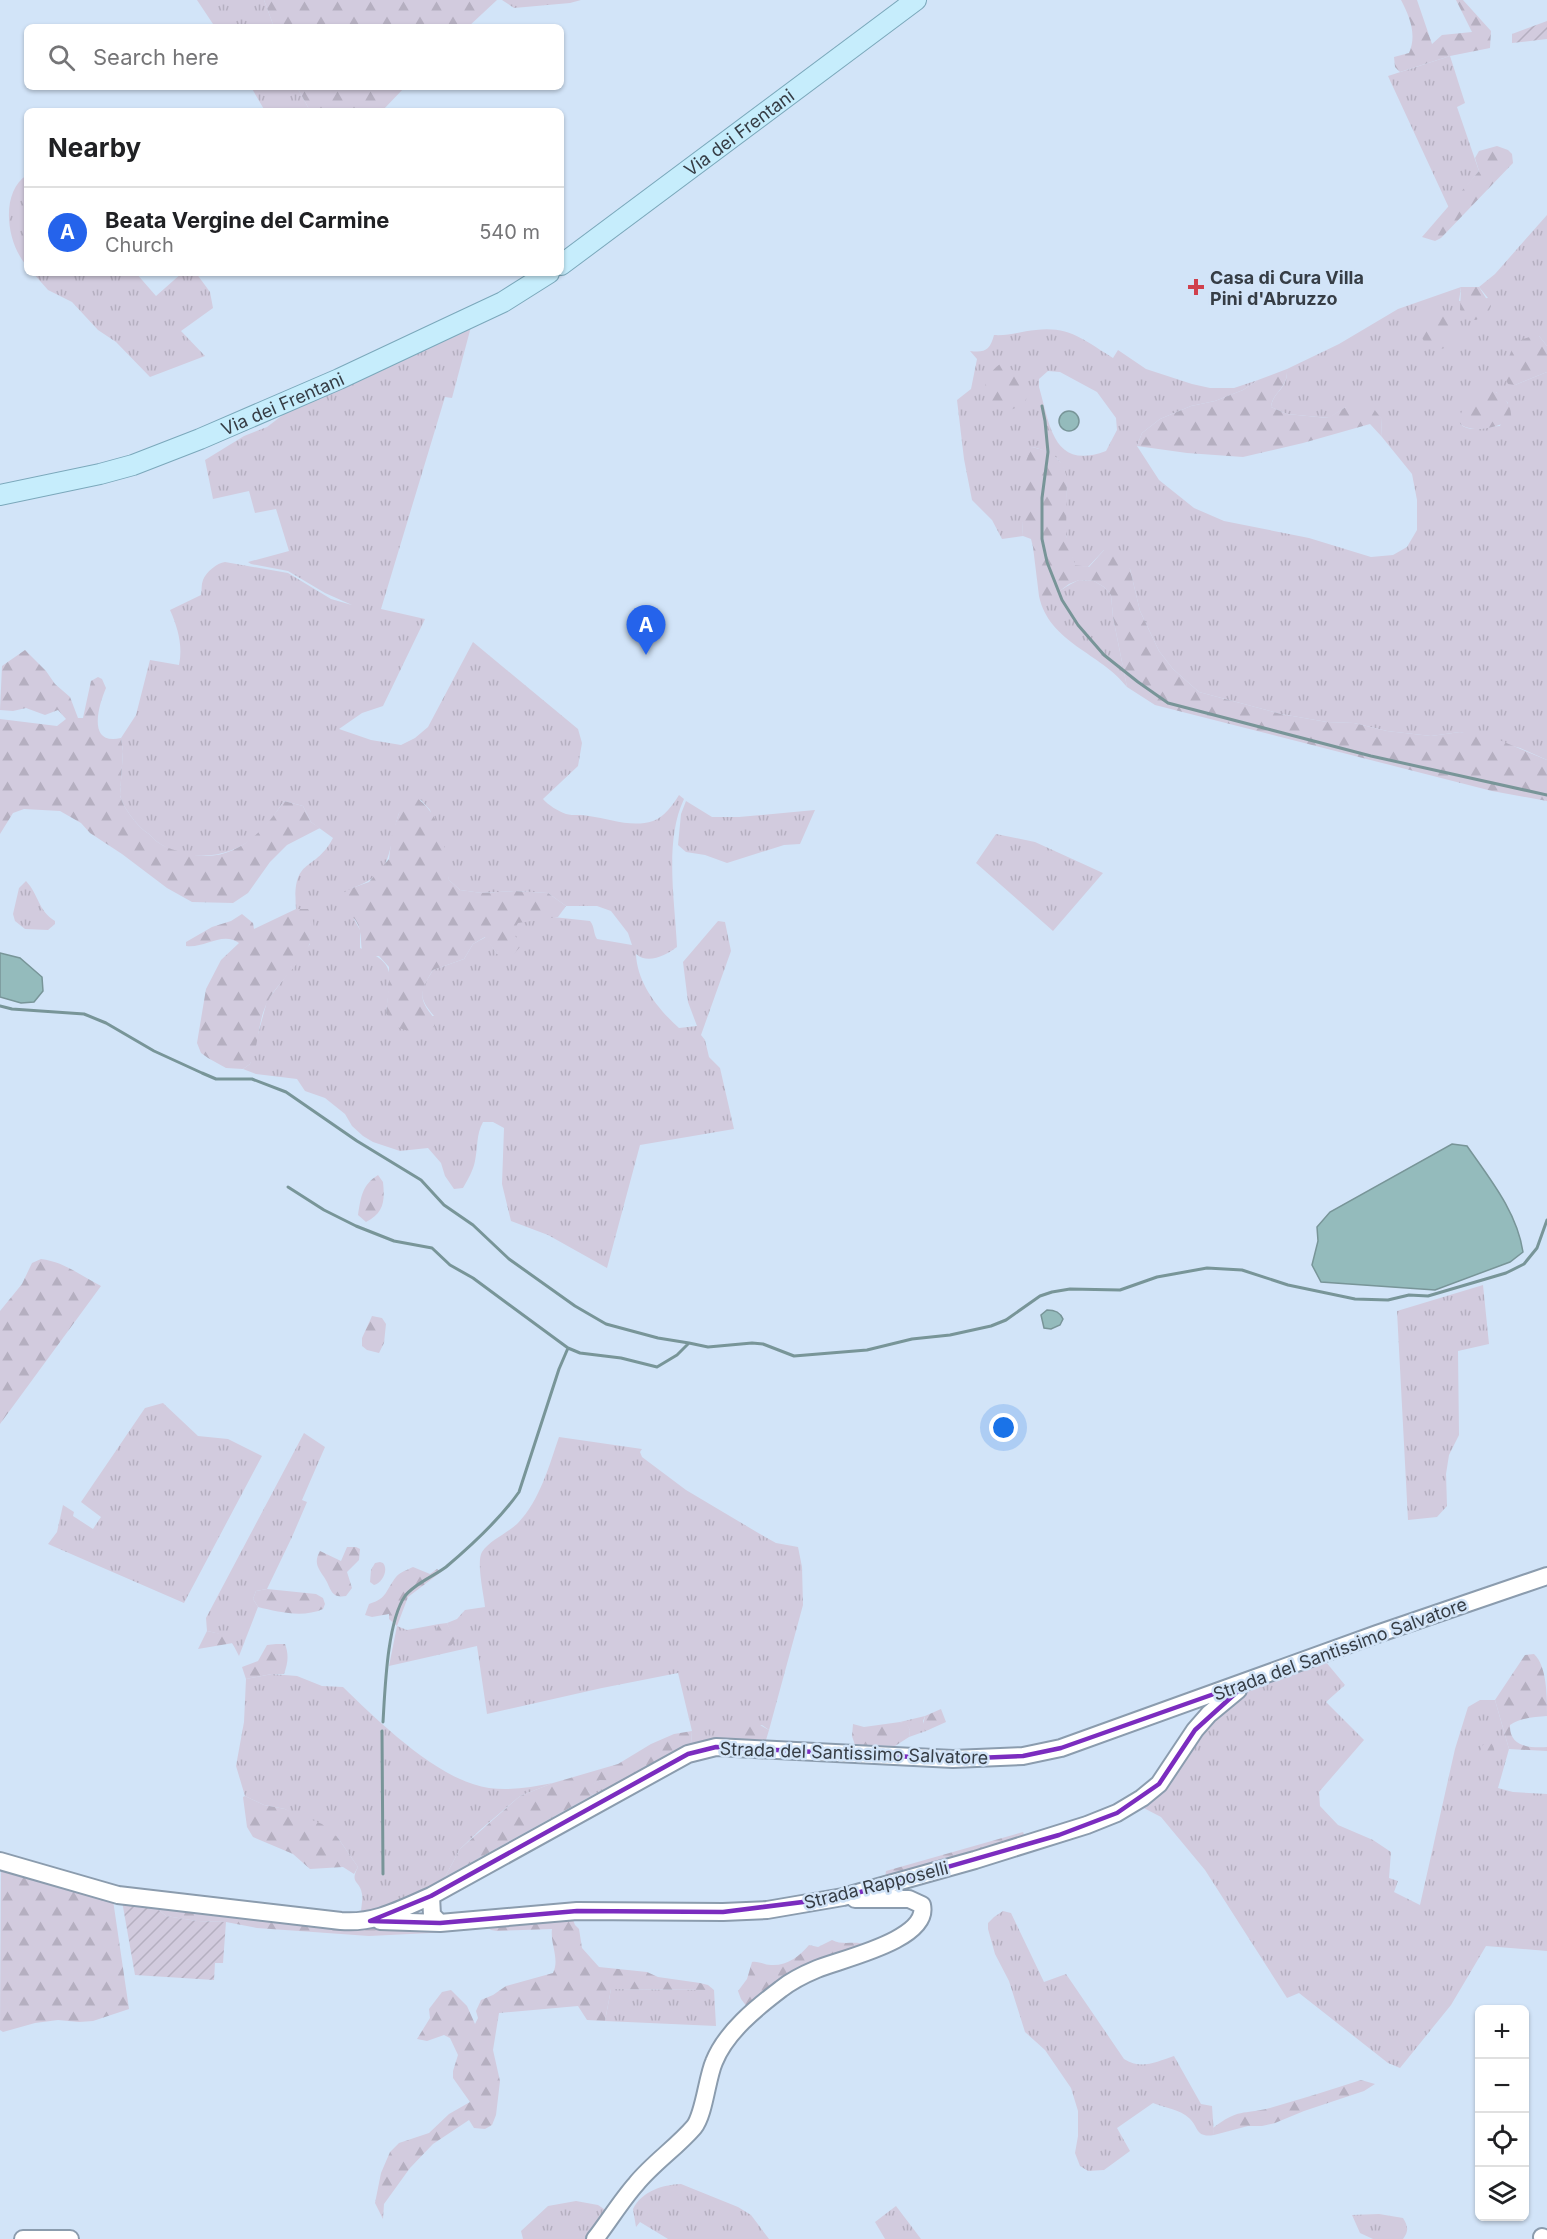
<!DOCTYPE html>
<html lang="en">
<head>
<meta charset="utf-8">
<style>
	:root { --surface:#fff; --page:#f6f6f6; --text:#202124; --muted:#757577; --line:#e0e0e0; --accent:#2563eb }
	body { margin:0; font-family:Inter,sans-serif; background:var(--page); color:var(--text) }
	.controls { position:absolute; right:18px; bottom:18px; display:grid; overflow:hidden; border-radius:9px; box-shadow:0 2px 4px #0004 }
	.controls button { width:54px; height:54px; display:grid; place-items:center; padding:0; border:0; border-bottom:2px solid var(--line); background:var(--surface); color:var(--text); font:30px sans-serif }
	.you { position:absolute; left:1004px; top:1428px; width:21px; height:21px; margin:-15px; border:4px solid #fff; border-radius:50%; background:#1a73e8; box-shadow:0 0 0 9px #1a73e833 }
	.badge { display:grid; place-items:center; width:39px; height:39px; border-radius:50%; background:var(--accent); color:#fff; font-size:20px; font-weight:700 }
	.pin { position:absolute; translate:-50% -50px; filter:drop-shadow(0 2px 3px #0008) }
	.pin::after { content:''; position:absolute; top:32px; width:21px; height:18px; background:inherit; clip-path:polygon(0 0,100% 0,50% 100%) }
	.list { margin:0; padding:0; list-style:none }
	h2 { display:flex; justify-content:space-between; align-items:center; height:78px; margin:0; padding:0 24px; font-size:26px }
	h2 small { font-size:20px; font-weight:400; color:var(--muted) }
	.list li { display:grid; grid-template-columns:39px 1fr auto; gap:18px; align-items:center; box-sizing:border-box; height:90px; padding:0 24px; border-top:2px solid var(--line) }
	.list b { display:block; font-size:22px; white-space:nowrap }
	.list p { margin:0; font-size:20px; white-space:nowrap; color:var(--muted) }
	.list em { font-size:20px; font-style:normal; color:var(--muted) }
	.icon { flex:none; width:33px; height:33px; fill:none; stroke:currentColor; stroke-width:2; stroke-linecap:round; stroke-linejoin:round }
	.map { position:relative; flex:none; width:1547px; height:2239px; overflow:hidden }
	.search { position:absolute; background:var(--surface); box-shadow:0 2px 4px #0004; left:24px; top:24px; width:540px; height:66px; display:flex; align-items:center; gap:15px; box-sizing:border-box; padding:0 21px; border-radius:9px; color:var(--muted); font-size:22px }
	.panel { position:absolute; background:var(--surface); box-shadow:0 2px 4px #0004; left:24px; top:108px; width:540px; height:168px; border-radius:9px }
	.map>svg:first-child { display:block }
	.grass { fill:url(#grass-tufts); fill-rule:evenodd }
	.forest { fill:url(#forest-firs) }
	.garden { fill:url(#garden-furrows) }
	.water { fill:#94bbbc; stroke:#789598; stroke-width:1.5 }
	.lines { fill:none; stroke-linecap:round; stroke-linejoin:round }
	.stream { stroke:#789598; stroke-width:3 }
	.minor-casing { stroke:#8b9cae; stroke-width:20 }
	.major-casing { stroke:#7ba8bb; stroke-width:22 }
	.minor { stroke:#fff; stroke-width:16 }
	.major { stroke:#c6edfc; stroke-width:20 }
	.marked { fill:none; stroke:#7b2cbf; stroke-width:4.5; stroke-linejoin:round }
	.poi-dot { fill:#d0404d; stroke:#d2e4f8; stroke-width:2 }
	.labels { text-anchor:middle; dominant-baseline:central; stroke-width:5; stroke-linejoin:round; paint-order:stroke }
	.street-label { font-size:18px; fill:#363d45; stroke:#d2e4f8 }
	.poi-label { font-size:18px; font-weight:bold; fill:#363d45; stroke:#d2e4f8; text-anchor:start }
</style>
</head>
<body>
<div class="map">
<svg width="1547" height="2239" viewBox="0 0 1547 2239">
	<defs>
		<pattern id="grass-tufts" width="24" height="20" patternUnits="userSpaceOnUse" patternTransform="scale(1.5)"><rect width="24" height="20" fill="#d2cbde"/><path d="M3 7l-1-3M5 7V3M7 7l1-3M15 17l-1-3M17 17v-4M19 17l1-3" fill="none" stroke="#b5afc0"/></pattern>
		<pattern id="forest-firs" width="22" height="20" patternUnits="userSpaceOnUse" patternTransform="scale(1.5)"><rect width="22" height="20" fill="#d2cbde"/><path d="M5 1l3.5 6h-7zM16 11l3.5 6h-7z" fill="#b5afc0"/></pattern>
		<pattern id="garden-furrows" width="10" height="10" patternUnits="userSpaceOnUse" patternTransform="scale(1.5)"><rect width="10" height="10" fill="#d2cbde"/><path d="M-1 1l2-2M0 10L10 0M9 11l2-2" fill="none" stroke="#b5afc0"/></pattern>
	</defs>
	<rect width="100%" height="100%" fill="#d2e4f8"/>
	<path class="grass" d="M 197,0 L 264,0 L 274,27 L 215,27 Z
		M 502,0 L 581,0 L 570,3 L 514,8 Z
		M 1450,56 L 1465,103 L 1457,107 L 1479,171 L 1449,208 L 1388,76 Z
		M 251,87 L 297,87 L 310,111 L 265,111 Z
		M 27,175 L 27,266 C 6,243 0,192 27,175 Z
		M 1547,215 L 1547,346 L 1539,336 L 1515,385 L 1547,372 L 1547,760 L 1520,748 L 1460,732 L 1431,736 L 1387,731 L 1354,723 L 1327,722 L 1281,714 L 1199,692 L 1173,669 L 1159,651 L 1140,611 L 1130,569 L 1104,550 L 1088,567 L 1075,566 C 1072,556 1067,545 1066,534 C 1061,497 1083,457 1032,447 L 1022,519 L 1023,536 L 1002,539 L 992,520 L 972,500 L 964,459 L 957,400 L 971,389 L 977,359 L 970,351 C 985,353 990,350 994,335 C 1009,336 1022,331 1036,330 C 1070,326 1085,341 1113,358 L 1118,350 L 1146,369 L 1192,384 L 1210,388 L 1234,388 L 1258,380 L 1243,390 L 1215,401 L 1191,406 L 1160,419 L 1142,433 L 1137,446 L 1159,480 L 1194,508 L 1224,521 L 1309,538 L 1371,557 L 1393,555 L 1407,547 L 1417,530 L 1417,500 L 1412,474 L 1382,437 L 1381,418 L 1346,407 L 1329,418 L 1287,414 L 1271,407 C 1274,390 1288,390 1287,369 L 1339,344 L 1398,309 L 1461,287 L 1459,301 L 1488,298 L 1479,287 L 1495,274 ZM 1048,371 L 1060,372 L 1097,392 L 1116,418 L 1117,430 L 1106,451 C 1053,471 1050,425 1039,387 L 1039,379 ZM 1496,392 L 1508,403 L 1500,426 C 1486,426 1472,434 1460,424 Z
		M 33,273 L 136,273 L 156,296 L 182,273 L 196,273 L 210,292 L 213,308 L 181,331 L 205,356 L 150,377 L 116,342 L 98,330 L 72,302 L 48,290 Z
		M 472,323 L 452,398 L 445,397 L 381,609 L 425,619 L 383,706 L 362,713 L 339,729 L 371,740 L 401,745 L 415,738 L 428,727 L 473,642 L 578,729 L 582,743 L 578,766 L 543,799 C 548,805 558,811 566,814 C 573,816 582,814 589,816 C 610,819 632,828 653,821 C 664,817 673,805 679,795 L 684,799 C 664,841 675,901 677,947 C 666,955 648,965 636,954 C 637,983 658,1009 679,1028 L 697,1026 L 688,1002 L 683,962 L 718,921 L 725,922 L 731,951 L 701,1035 L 705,1040 L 709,1057 L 720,1068 L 734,1129 L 640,1145 L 607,1268 L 548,1235 L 511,1221 L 502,1184 L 504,1128 L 493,1122 L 483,1122 C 476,1135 478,1147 475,1161 C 473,1171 468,1179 463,1188 L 454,1189 L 445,1176 L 441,1163 L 428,1148 L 400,1151 L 373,1142 L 363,1136 L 352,1126 L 345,1114 L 325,1098 L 305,1091 L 297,1079 L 256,1074 L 243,1069 L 250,1064 L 267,1001 L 310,944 L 308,909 L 296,909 C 292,855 314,874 333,838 L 311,822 L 303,806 L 284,801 C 276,812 269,824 258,834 C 232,859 186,864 156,841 C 153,839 150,834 146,832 C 136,824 123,808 120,795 L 123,751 L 121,738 L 136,715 L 150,660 L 179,665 C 183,646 178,628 170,610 L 201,595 C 202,590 201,585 203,580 C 206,572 217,563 225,562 L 288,573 L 331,599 L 352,605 L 325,593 L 288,571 L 251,564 L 248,562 L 289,551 L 276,509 L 255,513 L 249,491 L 213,499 L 205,460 L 244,436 L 267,427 L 296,405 ZM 421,800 L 430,810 L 449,880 L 460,890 L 482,893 L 514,891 L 548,893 L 566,906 L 597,906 L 611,911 L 628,933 L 632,945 L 597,939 C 593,933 595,927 590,921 L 553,917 L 518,922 L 497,954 L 486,937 L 473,944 L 464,959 L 433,970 C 420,991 417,996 434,1016 L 386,1013 C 390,976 399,964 360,948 L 360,930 L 354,919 L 352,888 C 395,874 387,850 399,813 Z
		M 1079,580 L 1094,581 L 1104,587 L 1111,595 L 1113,617 L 1127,687 C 1101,653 1049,643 1039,596 C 1057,596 1063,587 1079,580 Z
		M 686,801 L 712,817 L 739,817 L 815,810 L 800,844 L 784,845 L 727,863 L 705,855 L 686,852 L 678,845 L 681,814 Z
		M 996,834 L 1035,842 L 1103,873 L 1053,931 L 976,863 Z
		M 26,881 C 39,895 38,911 55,921 L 55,924 L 48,930 L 25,929 L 15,921 L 13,914 L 19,888 Z
		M 1483,1285 L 1489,1344 L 1458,1351 L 1459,1435 L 1449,1455 L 1446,1474 L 1447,1506 L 1437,1517 L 1408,1520 L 1397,1311 Z
		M 163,1403 L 198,1436 L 228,1439 L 262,1456 L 184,1603 L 48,1544 L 57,1532 L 63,1505 L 74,1512 L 73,1516 L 93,1529 L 101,1517 L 81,1502 L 145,1408 Z
		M 304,1433 L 325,1447 L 302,1500 L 307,1502 L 292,1537 L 267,1589 L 256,1591 L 253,1599 L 258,1607 L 239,1656 C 230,1637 227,1635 207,1631 L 206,1618 Z
		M 559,1437 L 642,1449 L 640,1452 L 642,1457 L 686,1490 L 760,1534 L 776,1543 L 798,1547 L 802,1567 L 803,1605 L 769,1730 L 762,1725 L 720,1740 L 691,1745 L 692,1731 L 678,1673 L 602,1688 L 487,1714 L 477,1646 L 389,1666 L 397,1626 L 407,1630 L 439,1624 L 436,1630 L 454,1639 L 447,1623 L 457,1619 L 465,1610 L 485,1607 C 484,1595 476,1562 482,1552 C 490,1540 508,1533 518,1523 C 540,1500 549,1466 559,1437 Z
		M 380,1562 L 383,1563 C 389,1570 382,1583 374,1585 L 370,1582 L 371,1570 L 375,1563 Z
		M 1321,1656 L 1345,1685 L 1326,1702 L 1364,1740 L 1319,1792 L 1320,1806 L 1338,1825 L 1373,1840 L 1391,1852 L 1389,1878 L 1398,1881 L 1394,1892 L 1420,1905 L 1455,1749 L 1468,1707 L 1480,1700 L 1495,1700 L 1509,1749 L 1498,1788 L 1513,1792 L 1547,1794 L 1547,1951 L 1486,1946 L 1451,2005 L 1400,2068 L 1388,2063 L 1299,1993 L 1287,1998 L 1205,1870 L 1161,1817 L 1138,1805 L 1246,1685 Z
		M 272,1674 L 297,1676 L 322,1686 L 343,1687 C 378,1721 439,1781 489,1788 C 511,1791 532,1787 553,1783 L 520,1796 L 480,1830 L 460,1849 L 445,1877 L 417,1894 L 380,1910 L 361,1913 C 361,1907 363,1900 362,1894 C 360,1880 349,1884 358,1867 L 338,1838 L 285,1809 L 264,1805 L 245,1796 L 236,1766 L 244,1722 L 246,1679 Z
		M 925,1716 L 923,1721 L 926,1731 L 909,1737 L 910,1730 L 907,1725 L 900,1722 Z
		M 607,1779 L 624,1781 L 593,1795 L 588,1791 L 588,1787 L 600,1780 Z
		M 1003,1911 L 1011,1913 L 1044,1982 L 1066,1974 L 1124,2059 C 1141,2070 1156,2062 1174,2056 L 1201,2104 L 1212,2106 L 1214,2135 C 1195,2138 1199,2127 1189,2118 C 1181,2110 1163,2107 1153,2103 L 1117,2128 L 1130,2151 L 1104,2170 L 1088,2171 L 1080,2166 L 1075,2153 L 1078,2136 L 1078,2111 L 1071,2088 L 1045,2050 L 1025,2032 L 1009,1981 L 995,1954 L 988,1929 L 988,1923 L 994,1917 Z
		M 611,1989 L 714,1990 L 716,2026 L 605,2021 Z
		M 681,2184 L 738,2207 L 751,2215 L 769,2239 L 668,2239 L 640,2222 L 636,2227 L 633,2209 C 642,2191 662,2185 681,2184 Z
		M 576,2201 L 598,2205 L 607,2211 L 587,2239 L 523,2239 L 521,2231 L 548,2206 Z
		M 896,2206 L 921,2239 L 885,2239 L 875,2222 Z
		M 1379,2214 L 1403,2218 C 1408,2226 1409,2231 1403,2239 L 1373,2239 L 1360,2233 L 1352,2215 Z"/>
	<path class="forest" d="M 264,0 L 497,0 L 468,27 L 274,27 Z
		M 1401,0 L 1417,0 L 1432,44 L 1442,35 L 1472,32 L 1456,0 L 1463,0 L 1491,31 L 1490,48 L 1450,56 L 1400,72 L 1395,67 L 1394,57 L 1409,53 C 1417,35 1410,17 1401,0 Z
		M 297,87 L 405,87 L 382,111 L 310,111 Z
		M 1497,146 L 1508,150 L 1512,154 L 1513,163 L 1441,238 L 1435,241 L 1422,237 L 1479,171 L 1475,158 L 1479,151 Z
		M 1461,287 L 1479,287 L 1491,306 L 1488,313 L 1476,320 L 1467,318 L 1460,310 Z
		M 1441,312 C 1453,320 1457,330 1453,344 C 1433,355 1425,350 1419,329 L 1426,315 Z
		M 1539,336 L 1547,346 L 1547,372 L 1515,385 L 1508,384 L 1504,376 C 1510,353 1511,337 1539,336 Z
		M 1000,364 C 1019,371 1028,381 1026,401 C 996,428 966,390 1000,364 Z
		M 1287,369 C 1288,389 1273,391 1271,407 L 1287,414 L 1328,418 L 1346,407 L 1364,405 L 1374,409 L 1381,418 L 1382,437 L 1370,424 L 1303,443 L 1243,457 L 1187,453 L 1137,446 L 1142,433 L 1160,419 L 1191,406 L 1215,401 L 1243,390 L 1258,380 Z
		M 1488,389 C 1502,393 1513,404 1511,420 C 1498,427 1473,434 1460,424 C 1459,406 1472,396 1488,389 Z
		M 1032,447 L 1051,452 L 1063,465 L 1067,478 L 1066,535 L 1075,565 L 1089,567 L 1104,550 L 1120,550 L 1130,569 L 1140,611 L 1159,651 L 1173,669 L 1199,692 L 1281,714 L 1327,722 L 1354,723 L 1387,731 L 1431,736 L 1460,732 L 1492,737 L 1547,760 L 1547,801 L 1492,791 L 1155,705 L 1127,687 L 1113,617 L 1111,595 L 1104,587 L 1094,581 L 1079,580 L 1069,584 L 1053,596 L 1039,596 L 1033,547 L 1031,539 L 1023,536 C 1021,507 1018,473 1032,447 Z
		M 25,650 L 46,671 L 55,684 L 70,697 L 78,718 L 83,718 L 91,681 L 98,677 L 102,679 L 106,688 C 99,704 86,746 121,738 L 123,751 L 120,795 C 123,808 136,824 146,832 C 150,834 153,839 156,841 C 164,847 173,850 182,852 C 229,867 260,837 284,801 L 303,806 L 311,822 L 320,828 L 287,845 L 270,862 L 248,893 L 233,903 L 192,902 L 167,888 L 122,854 L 90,833 L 81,823 L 60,811 L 24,809 L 13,813 L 0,834 L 0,719 L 57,726 L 66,719 L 58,710 L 45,715 L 26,708 L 13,711 L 0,710 L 2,666 Z
		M 412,795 C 443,813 445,848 449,880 L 460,890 L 482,893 L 514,891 L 548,893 L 566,906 L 558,917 L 518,923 L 513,932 L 521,946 L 510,958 L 497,954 L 485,937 L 473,944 L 464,959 L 433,970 C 427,980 418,993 425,1005 C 430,1015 434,1014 435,1026 C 426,1034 407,1033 396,1026 C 392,1023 389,1017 386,1013 L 389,984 L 389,967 L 379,956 L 364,956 C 360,947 362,941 360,932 C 359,921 350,914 343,907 L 341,894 L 352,888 L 369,882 L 389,859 L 392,835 L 399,813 Z
		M 296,909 L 308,909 C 330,943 282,974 268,1001 C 257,1021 260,1044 250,1064 L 243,1069 L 226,1068 L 208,1058 L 201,1053 L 197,1043 L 206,989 L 221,960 L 239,943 C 222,931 204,949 186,946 L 186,942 L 212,927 L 231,921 L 242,914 L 253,923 L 254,929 Z
		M 378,1175 L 383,1182 C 385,1201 384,1213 366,1222 L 358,1215 C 361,1197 362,1185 378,1175 Z
		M 41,1259 C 65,1262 81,1276 101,1286 L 0,1424 L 0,1311 L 22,1284 L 32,1263 Z
		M 372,1316 L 382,1318 L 386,1324 L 384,1343 L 379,1353 L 367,1350 L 362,1346 L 362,1338 Z
		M 347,1547 L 356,1547 L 360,1549 L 359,1560 L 347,1572 L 352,1588 L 346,1596 C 330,1599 331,1587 324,1577 C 317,1567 314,1562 320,1551 L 341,1561 Z
		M 413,1567 L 430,1574 L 437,1569 L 441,1572 L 408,1597 L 397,1626 L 389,1619 L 389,1614 L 372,1617 L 365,1615 L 369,1604 C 388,1598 385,1591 396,1577 C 400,1572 407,1570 413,1567 Z
		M 267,1589 L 316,1594 L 323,1598 L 325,1604 L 323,1609 C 303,1618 278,1612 258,1607 L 253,1599 L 256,1591 Z
		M 447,1623 L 455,1639 C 452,1647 449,1648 440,1648 L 434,1642 L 436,1630 L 439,1624 Z
		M 207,1631 L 226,1635 L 233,1643 L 198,1649 Z
		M 276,1644 L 285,1644 C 289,1655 288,1663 284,1674 L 272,1674 L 246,1679 L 242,1667 L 258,1661 L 267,1645 Z
		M 1534,1654 C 1547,1666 1547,1696 1547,1716 C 1534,1717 1520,1718 1510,1725 C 1509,1747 1530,1748 1547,1747 L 1547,1751 L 1509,1749 L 1495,1700 L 1525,1655 Z
		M 941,1709 L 946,1722 L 926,1731 L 923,1726 L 925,1716 Z
		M 900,1722 L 907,1724 L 910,1730 L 909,1737 L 895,1746 L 855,1745 L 852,1736 L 853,1724 L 864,1727 Z
		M 745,1723 L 756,1723 L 769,1730 L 766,1740 L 720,1740 L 722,1736 Z
		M 692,1731 L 691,1745 L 624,1781 L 600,1780 L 588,1788 L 588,1791 L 593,1795 L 445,1877 L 460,1849 L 520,1796 L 553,1783 L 618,1764 L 651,1744 L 674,1734 Z
		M 1488,1741 C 1495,1745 1495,1752 1494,1759 L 1487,1766 L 1481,1763 C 1478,1755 1480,1745 1488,1741 Z
		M 245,1796 L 264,1805 L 285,1809 L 322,1824 L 338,1838 L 358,1867 L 354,1874 L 343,1867 L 310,1869 L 293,1854 L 253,1837 L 247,1827 L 243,1797 Z
		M 1023,1832 L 1027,1842 L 885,1879 L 886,1871 Z
		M 1,1869 L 113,1900 L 129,2009 L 93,2021 L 79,2022 L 58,2020 L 35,2023 L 3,2032 L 0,2030 Z
		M 153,1905 L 459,1929 L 451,1932 L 369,1936 L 257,1928 L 226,1922 L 197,1921 L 166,1916 Z
		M 572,1917 L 575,1925 L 579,1929 L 582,1948 L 599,1967 L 647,1972 L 658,1977 L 700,1983 L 708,1985 L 714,1990 L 611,1989 L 605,2021 L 587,2020 L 578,2006 L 499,2013 L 493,2050 L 500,2081 L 496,2115 L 492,2125 L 485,2129 L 474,2128 L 469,2120 L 433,2144 L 410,2168 L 384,2204 L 383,2219 L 375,2203 L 381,2173 L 390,2152 L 399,2143 L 429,2133 L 449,2114 L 470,2102 L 453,2078 L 453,2071 L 458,2055 L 450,2038 L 444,2035 L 427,2041 L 417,2039 L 430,2018 L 429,2009 L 442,1992 L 451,1990 L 467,2006 L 475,2024 L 478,2018 L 476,2011 L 481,2000 L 493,1995 L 506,1986 L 553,1973 C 560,1959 550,1944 552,1929 L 497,1931 L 491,1930 L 486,1926 Z
		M 832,1940 C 843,1946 855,1940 867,1945 L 751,2012 L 741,1999 L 738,1991 L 747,1979 L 752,1962 C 759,1961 764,1965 771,1965 C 787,1966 800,1956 809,1945 L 818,1947 Z
		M 1361,2080 L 1375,2084 L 1364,2091 L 1304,2111 L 1275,2123 L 1262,2126 L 1248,2126 L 1214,2135 L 1213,2128 C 1239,2108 1242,2115 1270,2108 C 1300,2099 1331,2090 1361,2080 Z"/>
	<path class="garden" d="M 1547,21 L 1547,39 L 1512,43 L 1512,34 Z
		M 122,1901 L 153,1905 L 166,1916 L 197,1921 L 226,1922 L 223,1963 L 215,1963 L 214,1980 L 135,1975 Z"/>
	<path class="water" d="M1059 421a10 10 0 1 1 20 0a10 10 0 1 1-20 0Z
		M 0,953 L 20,958 L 42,977 L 43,991 L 34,1002 L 21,1003 L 0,997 Z
		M 1452,1144 L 1467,1146 C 1490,1179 1517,1212 1523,1252 L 1510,1262 L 1435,1290 L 1321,1282 L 1312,1265 L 1318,1241 L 1317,1227 L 1330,1212 Z
		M 1047,1310 C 1055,1310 1060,1312 1063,1319 L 1060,1325 L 1051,1329 L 1044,1328 L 1041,1315 Z"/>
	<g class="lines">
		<path class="stream" d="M 1042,406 L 1045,421 L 1048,452 L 1042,498 L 1042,539 L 1047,562 L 1062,600 L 1078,625 L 1104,655 L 1138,682 L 1168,703 L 1371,756 L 1547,795
			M 0,1006 L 12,1009 L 84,1014 L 106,1023 L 154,1051 L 202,1073 L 216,1079 L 252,1079 L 286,1092 L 357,1141 L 421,1180 L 444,1205 L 473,1225 L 509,1259 L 575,1306 L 606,1324 L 658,1338 L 689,1343
			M 288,1187 L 324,1210 L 356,1226 L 394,1241 L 432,1248 L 450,1265 L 473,1278 L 568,1348 L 580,1353 L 621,1358 L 657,1367 L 677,1355 L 689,1343 L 708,1347 L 752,1343 L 763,1344 L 794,1356 L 867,1350 L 912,1339 L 950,1335 L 991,1326 L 1006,1320 L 1040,1296 L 1052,1292 L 1070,1289 L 1120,1290 L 1157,1277 L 1207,1268 L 1242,1270 L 1288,1285 L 1355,1299 L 1388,1300 L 1409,1295 L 1428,1296 L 1506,1273 L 1524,1264 L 1537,1248 L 1547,1220
			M 383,1722 C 385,1690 387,1622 405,1596 C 414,1584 434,1576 446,1567 C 472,1545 500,1519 519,1492 L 559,1369 L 568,1348
			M 382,1731 L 383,1874"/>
		<defs>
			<path id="minor" d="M 0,1861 L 118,1895 L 341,1921 C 374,1924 401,1909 431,1896 L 688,1754 L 716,1747 L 953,1759 L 1023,1756 L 1061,1748 L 1377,1634 L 1547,1576
				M 431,1896 L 432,1915 L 440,1923 L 577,1911 L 723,1912 L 767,1910 L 843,1897 L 975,1860 L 1087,1825 L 1117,1813 L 1142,1798 L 1159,1784 L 1195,1730 L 1209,1714 L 1238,1690
				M 380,1921 L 440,1923
				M 1542,2237 L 1547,2239
				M 23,2239 L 70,2239
				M 595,2239 C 609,2221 621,2201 636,2184 C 653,2163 677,2147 694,2127 C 704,2115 707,2078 714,2062 C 726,2032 756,2008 781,1989 C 791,1981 805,1974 817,1969 C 841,1959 930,1940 922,1905 L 909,1899 L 855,1899"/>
			<g id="major">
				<path id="s1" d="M 561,265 L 916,0"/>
				<path id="s2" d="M 0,495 L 100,474 L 133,465 L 200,439 L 339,379 L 456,324 L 503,302 L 549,273"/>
			</g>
		</defs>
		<use href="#minor" class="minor-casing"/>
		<use href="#major" class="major-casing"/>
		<use href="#minor" class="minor"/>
		<use href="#major" class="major"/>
	</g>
	<path class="marked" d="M 1248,1682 L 1195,1730 L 1159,1784 L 1117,1813 L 1059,1835 L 843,1897 L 723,1912 L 577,1911 L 440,1923 L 370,1921 L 431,1896 L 688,1754 L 716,1747 L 953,1759 L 1023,1756 L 1061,1748 Z"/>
	<path class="poi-dot" d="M1193 278h6v6h6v6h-6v6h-6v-6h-6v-6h6z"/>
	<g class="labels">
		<g class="street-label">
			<text stroke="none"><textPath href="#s1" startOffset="222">Via dei Frentani</textPath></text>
			<text stroke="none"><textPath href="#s2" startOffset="298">Via dei Frentani</textPath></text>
			<text transform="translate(1340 1649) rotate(-20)">Strada del Santissimo Salvatore</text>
			<text transform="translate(854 1753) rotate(2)">Strada del Santissimo Salvatore</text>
			<text transform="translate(876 1885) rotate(-14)">Strada Rapposelli</text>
		</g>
		<g class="poi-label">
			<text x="1210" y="277">Casa di Cura Villa<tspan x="1210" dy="21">Pini d'Abruzzo</tspan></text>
		</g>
	</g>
</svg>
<div class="controls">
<button>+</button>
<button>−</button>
<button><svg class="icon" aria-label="locate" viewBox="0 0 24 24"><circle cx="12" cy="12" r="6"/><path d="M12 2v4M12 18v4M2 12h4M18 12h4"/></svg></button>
<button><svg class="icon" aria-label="layers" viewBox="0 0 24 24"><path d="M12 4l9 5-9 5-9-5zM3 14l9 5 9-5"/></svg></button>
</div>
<div class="you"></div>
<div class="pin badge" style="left:646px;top:655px">A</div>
<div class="search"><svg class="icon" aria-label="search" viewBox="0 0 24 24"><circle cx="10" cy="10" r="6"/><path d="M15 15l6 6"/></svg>Search here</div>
<section class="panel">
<h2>Nearby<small></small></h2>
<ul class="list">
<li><span class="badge">A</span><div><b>Beata Vergine del Carmine</b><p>Church</p></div><em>540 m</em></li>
</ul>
</section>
</div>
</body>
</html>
